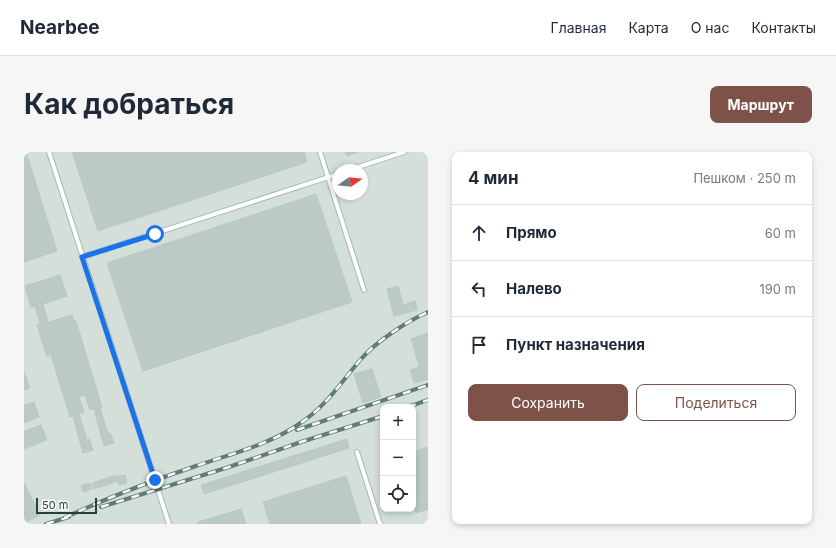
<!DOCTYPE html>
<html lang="ru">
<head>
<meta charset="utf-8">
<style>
	:root { --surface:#fff; --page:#f6f6f7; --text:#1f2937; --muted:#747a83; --line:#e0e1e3; --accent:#7f5249 }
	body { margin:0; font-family:Inter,sans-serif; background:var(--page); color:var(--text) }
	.controls { position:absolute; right:12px; bottom:12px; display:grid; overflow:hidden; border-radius:8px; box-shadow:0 2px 6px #0003 }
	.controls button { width:36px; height:36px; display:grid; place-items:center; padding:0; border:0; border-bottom:1px solid var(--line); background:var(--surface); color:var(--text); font:20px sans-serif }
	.compass { position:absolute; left:308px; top:12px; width:36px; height:36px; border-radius:50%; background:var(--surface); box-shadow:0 2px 6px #0003; rotate:76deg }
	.scale { position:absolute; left:12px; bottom:10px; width:61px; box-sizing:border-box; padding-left:4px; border:2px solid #24423a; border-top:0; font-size:11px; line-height:14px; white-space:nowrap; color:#24423a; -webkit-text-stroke:3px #f7fbf9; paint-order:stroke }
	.stop { position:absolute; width:12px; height:12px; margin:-9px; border:3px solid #1a73e8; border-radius:50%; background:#fff }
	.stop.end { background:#1a73e8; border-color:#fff; box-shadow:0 1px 4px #0008 }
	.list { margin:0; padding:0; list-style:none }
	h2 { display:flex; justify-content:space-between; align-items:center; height:52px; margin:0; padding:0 16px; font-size:17px }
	h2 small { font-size:13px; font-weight:400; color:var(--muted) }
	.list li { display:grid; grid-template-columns:26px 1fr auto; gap:12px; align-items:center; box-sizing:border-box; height:56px; padding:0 16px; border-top:1px solid var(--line) }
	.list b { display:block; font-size:15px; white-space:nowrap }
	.list em { font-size:13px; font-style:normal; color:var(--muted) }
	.actions { display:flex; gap:8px; padding:12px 16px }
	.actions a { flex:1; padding:9px 0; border:1px solid var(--accent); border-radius:8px; text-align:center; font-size:14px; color:var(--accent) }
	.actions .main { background:var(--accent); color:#fff }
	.icon { flex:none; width:22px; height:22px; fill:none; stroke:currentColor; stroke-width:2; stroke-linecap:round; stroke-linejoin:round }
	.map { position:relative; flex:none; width:404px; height:372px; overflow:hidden; border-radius:8px }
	header { display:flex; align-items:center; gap:24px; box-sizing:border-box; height:56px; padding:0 20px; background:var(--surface); border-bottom:1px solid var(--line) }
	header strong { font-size:19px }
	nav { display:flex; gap:22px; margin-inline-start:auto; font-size:14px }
	.intro { display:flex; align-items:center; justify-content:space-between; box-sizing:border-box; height:96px; padding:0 24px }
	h1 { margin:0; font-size:28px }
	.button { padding:10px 18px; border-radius:8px; background:var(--accent); color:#fff; font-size:14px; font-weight:700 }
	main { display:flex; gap:24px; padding:0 24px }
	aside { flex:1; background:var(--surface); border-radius:8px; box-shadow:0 2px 6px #0003 }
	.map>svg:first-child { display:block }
	.built { fill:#d4dfda; fill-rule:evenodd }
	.building { fill:#bbcac4; stroke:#b8c9c2 }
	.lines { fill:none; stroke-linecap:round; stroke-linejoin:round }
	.lane-casing { stroke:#a8b8b2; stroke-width:6 }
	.lane { stroke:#fff; stroke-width:4 }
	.rail-casing { stroke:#5f7d75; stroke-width:4 }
	.rail { stroke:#f7fbf9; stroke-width:2.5; stroke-dasharray:8; stroke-linecap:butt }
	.route { stroke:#1a73e8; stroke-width:5 }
</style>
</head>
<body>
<header>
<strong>Nearbee</strong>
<nav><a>Главная</a><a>Карта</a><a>О нас</a><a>Контакты</a></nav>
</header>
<div class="intro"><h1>Как добраться</h1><a class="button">Маршрут</a></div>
<main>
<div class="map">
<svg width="404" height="372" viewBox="0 0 404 372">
	<rect width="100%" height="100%" fill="#e6efeb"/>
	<path class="built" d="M 0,0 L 404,0 L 404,372 L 0,372 ZM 314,18 L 338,18 L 338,42 L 314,42 ZM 359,255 L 389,255 L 389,357 L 359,357 Z"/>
	<path class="building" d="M 0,0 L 2,0 L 33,99 L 0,110 Z
		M 48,0 L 280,0 L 283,10 L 74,79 Z
		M 321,0 L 334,0 L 323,4 Z
		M 292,42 L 328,150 L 119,219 L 83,111 Z
		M 36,123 L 43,144 L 19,152 L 24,170 L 48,163 L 50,169 L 52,169 L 78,255 L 66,258 L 61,243 L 55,245 L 60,260 L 46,265 L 27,203 L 23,205 L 13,173 L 16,172 L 11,154 L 7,155 L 1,134 Z
		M 374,134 L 379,153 L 391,149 L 393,158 L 370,164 L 363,137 Z
		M 404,181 L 404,195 L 391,199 L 387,187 Z
		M 404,196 L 404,227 L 390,231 L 386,218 L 395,215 L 391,200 Z
		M 348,217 L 357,245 L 339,251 L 330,222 Z
		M 0,220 L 6,236 L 0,238 Z
		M 10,250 L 15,265 L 0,271 L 0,253 Z
		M 76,256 L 84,282 L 86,281 L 90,291 L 80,294 L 70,257 Z
		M 55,262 L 63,288 L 65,287 L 69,298 L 59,301 L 49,264 Z
		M 17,273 L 23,288 L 0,297 L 0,279 Z
		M 323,287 L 325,296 L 180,342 L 177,333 Z
		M 404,295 L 404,357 L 392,361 L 389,352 L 389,300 Z
		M 92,323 L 92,325 L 101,323 L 103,331 L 95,333 L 94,329 L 70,337 L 68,331 Z
		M 322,324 L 337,372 L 246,372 L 239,350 Z
		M 0,331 L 16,363 L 0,371 Z
		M 66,331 L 68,337 L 59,340 L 57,334 Z
		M 217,357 L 222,372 L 174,372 L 174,370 Z"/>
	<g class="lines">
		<defs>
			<path id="lane" d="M 25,0 L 145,372
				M 296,0 L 340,138
				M 325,18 L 380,0
				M 58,105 L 314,22
				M 333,300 L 356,372"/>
		</defs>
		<use href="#lane" class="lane-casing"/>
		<use href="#lane" class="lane"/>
		<defs>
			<path id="rail" d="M 384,255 L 404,248
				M 273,278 L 404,233
				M 77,355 L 205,315 L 277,290 L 359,264
				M 40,366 C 83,346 127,329 172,314 C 206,302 245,293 275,272 C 302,255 317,230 337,207 C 352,190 383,169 404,160
				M 22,372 L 45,365"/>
		</defs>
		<use href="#rail" class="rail-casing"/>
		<use href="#rail" class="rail"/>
	</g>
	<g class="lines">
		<path class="route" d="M 131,82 L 58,105 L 131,328"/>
	</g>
</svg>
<div class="controls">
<button>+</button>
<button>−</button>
<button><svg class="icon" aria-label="locate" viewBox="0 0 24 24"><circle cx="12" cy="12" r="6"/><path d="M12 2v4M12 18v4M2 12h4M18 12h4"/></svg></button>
</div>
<svg class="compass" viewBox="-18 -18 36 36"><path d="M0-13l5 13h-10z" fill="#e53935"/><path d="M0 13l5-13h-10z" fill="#747a83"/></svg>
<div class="scale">50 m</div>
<div class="stop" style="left:131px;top:82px"></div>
<div class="stop end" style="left:131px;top:328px"></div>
</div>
<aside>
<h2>4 мин<small>Пешком · 250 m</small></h2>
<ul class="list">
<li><svg class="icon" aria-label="ahead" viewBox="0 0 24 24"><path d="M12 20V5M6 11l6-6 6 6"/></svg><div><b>Прямо</b></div><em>60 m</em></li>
<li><svg class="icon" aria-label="left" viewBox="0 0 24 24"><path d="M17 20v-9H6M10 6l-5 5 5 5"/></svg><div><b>Налево</b></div><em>190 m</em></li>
<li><svg class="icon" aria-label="arrive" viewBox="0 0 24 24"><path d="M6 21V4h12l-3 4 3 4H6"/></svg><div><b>Пункт назначения</b></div></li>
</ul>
<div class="actions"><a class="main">Сохранить</a><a>Поделиться</a></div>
</aside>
</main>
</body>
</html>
